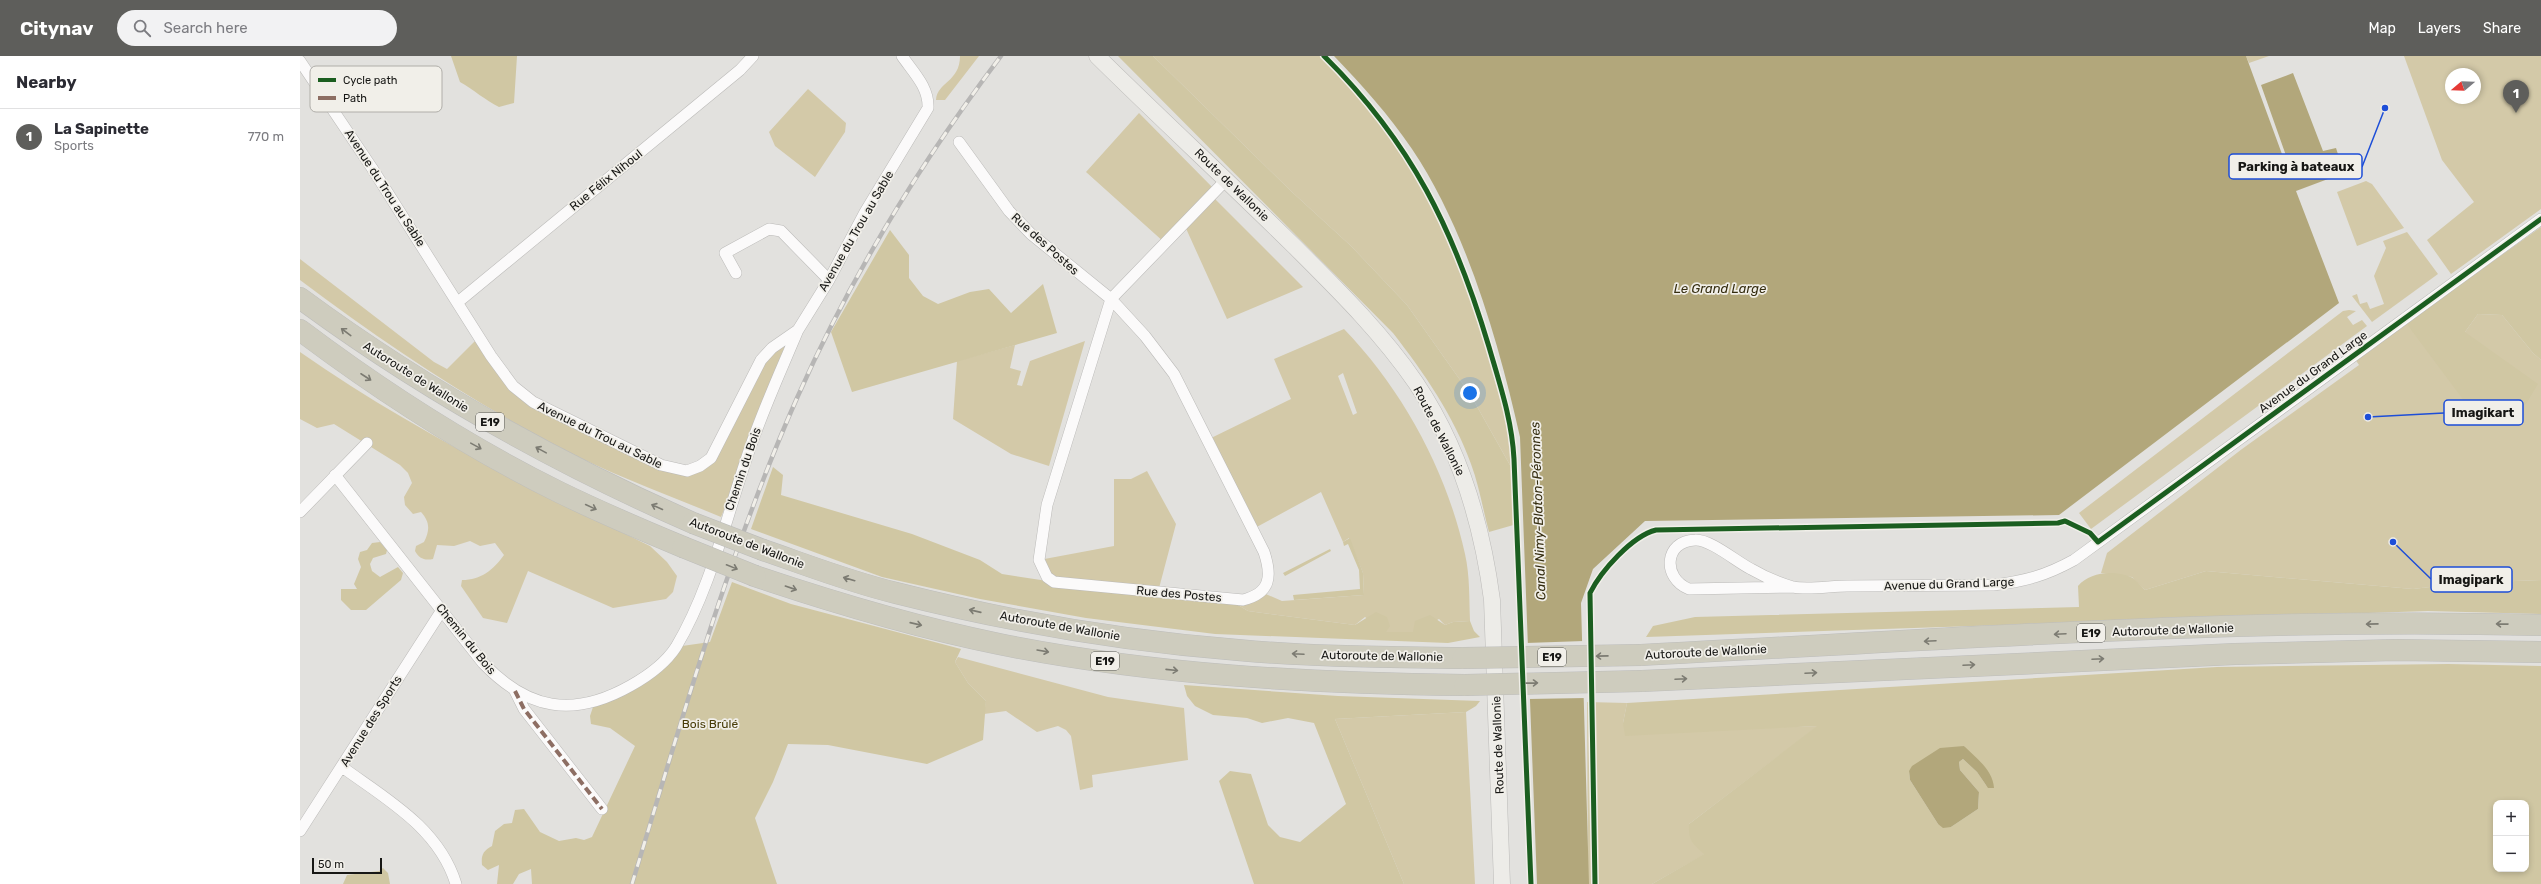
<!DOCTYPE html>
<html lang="en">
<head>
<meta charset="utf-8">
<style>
	:root { --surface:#fff; --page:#f2f2f3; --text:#2b2b33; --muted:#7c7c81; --line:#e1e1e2; --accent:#5e5e5b }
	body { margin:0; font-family:Rubik,sans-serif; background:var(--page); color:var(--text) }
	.controls { position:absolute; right:12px; bottom:12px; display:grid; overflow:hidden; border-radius:8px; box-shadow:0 2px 6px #0003 }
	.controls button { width:36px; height:36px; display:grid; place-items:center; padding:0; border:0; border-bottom:1px solid var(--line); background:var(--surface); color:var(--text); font:20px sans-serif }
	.compass { position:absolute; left:2145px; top:12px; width:36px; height:36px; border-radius:50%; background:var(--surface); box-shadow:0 2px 6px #0003; rotate:251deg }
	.scale { position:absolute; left:12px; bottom:10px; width:70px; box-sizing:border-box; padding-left:4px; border:2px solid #171715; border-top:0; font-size:11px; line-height:14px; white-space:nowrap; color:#171715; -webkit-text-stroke:3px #f1efe9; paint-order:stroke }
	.you { position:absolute; left:1170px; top:337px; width:14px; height:14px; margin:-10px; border:3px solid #fff; border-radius:50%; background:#1a73e8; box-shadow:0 0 0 6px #1a73e833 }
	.badge { display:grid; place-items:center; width:26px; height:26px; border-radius:50%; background:var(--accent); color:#fff; font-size:13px; font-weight:700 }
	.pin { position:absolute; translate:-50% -33px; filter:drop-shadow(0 1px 2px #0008) }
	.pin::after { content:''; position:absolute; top:21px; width:14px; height:12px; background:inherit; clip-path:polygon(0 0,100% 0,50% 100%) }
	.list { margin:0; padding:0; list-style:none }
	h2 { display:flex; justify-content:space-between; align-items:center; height:52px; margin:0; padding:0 16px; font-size:17px }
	h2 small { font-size:13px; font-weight:400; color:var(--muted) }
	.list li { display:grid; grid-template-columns:26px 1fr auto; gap:12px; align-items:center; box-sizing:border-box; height:56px; padding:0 16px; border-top:1px solid var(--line) }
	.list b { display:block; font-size:15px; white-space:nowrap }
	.list p { margin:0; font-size:13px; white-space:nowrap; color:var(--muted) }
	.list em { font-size:13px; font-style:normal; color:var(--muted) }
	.icon { flex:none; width:22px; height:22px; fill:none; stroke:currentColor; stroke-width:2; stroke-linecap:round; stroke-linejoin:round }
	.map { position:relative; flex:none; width:2241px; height:828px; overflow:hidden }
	header { display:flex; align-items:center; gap:24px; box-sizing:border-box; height:56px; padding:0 20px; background:var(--accent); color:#fff }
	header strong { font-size:19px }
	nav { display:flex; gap:22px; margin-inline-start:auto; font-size:14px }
	.search { width:280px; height:36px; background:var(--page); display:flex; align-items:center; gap:10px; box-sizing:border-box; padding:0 14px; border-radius:22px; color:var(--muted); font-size:15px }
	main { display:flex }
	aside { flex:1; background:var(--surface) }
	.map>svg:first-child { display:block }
	.green { fill:#d3c9a8; fill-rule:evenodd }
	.forest { fill:#d0c7a3; fill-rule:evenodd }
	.water { fill:#b2a77b }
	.pier { fill:#e2e1de }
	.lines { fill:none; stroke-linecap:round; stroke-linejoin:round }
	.minor-casing { stroke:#bbbab8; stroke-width:12 }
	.secondary-casing { stroke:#bbbab8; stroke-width:17 }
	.motorway-casing { stroke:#bdbdbb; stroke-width:22 }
	.minor { stroke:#fbfafa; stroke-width:11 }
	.secondary { stroke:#edece8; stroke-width:16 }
	.motorway { stroke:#ceccbe; stroke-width:21 }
	.rail-casing { stroke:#b7b6b5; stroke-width:4.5 }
	.rail { stroke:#f1efe9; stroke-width:3; stroke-dasharray:9; stroke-linecap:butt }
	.motorway-bridge-casing { stroke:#bdbdbb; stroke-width:22; stroke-linecap:butt }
	.motorway-bridge { stroke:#ceccbe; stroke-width:21 }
	.quiet { stroke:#8d6e63; stroke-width:4; stroke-dasharray:8 4; stroke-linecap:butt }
	.cycleway-casing { stroke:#f1efe9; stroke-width:8 }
	.cycleway { stroke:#1b5e20; stroke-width:5 }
	.oneway { stroke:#7c7b72 }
	.labels { text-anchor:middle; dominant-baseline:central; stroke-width:3.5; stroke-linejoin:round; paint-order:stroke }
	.shield { fill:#f1efe9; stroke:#585855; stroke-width:1 }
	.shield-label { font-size:11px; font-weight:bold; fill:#171715 }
	.street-label { font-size:12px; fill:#171715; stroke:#f1efe9 }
	.park-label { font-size:12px; fill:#473b06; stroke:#f1efe9 }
	.water-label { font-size:13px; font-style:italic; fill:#342c0f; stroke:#f1efe9 }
	.key { fill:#f1efe9; stroke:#b0aea9; stroke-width:1 }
	.key-label { font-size:11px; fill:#171715 }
	.leader { fill:none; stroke:#1d4ed8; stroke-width:1.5 }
	.callout-dot { fill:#1d4ed8; stroke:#f1efe9; stroke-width:1.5 }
	.callout { fill:#f1efe9; stroke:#1d4ed8; stroke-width:1.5 }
	.callout-label { font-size:13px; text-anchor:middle; font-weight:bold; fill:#171715 }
</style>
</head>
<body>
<header>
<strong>Citynav</strong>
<div class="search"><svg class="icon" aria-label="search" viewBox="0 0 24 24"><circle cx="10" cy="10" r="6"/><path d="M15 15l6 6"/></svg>Search here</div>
<nav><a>Map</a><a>Layers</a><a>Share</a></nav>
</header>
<main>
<aside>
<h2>Nearby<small></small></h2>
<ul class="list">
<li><span class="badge">1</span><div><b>La Sapinette</b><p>Sports</p></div><em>770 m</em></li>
</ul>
</aside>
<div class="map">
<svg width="2241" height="828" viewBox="0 0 2241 828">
	<rect width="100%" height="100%" fill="#e2e1de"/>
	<path class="green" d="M 660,0 L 679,0 L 645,44 L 636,44 C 637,26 660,26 660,0 Z
		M 853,0 L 1024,0 L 1072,51 L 1090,75 L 1111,107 L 1147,172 L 1163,208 L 1207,351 L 1213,376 L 1215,418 L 1170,338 L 1107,249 L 1051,190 L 992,136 Z
		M 1946,0 L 1969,0 L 1949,7 Z
		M 2104,0 L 2241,0 L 2241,153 L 2151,218 L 2127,184 L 2174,146 L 2142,104 ZM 2151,18 L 2175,18 L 2175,42 L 2151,42 Z
		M 508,33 L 546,67 L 545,76 L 515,121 L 475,90 L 469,76 Z
		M 839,57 L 916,135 L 912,140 L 1003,231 L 927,263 L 884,168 L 865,187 L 786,116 Z
		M 2066,125 L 2072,128 L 2104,172 L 2057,190 L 2037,136 Z
		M 2107,176 L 2138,218 L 2072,266 L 2052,240 L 2057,238 L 2060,248 L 2067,246 L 2070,253 L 2084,248 L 2074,220 L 2086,192 L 2083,185 Z
		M 0,203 L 134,306 L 147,313 L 179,281 L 213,330 L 361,409 L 400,410 L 461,304 L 498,274 L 421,461 C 366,438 309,418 257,390 C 167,343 81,285 0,224 Z
		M 2049,254 L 2056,255 L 2047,261 L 2053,269 L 2062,264 L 2067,270 L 1791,473 L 1779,457 L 2043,255 Z
		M 2178,258 L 2202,259 L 2233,297 L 2241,304 L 2241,524 L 2164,527 L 2113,533 L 1906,515 L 1845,534 L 1832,521 L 1801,517 L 1807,497 L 1942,393 L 2059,309 L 2055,303 L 2106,267 L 2165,276 Z
		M 1044,273 C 1103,334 1147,416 1165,498 C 1170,520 1169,543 1170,565 L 1153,566 L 1145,569 L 1139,563 L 1114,576 L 1085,576 L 1065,561 L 1055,569 L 948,555 L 928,543 L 961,536 L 982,545 L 1064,539 L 1063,517 L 1049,482 L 1043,486 L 1021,436 L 953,473 L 907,384 L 991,343 L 974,303 ZM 1043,317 L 1057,357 L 1053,359 L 1038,320 Z
		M 785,285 L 749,410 L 711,398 L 653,363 L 657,305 L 715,289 L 710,312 L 721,315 L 717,329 L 722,330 L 730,305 Z
		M 0,296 C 110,373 230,432 350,490 L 367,506 L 377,520 L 373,536 L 366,543 L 313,552 L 228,515 L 207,567 L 183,562 L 161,530 L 162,524 C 181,524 193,514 204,499 L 195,487 L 180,490 L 170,485 L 154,490 L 137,489 L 133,503 C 124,505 119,502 115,495 L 116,490 L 124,486 C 130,474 130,466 121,456 L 113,458 L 105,449 L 104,441 L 112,427 L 108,417 L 100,409 L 34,368 L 17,372 L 0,363 Z
		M 847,415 L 876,468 L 858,536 L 754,526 L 739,504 L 814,490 L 814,423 L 831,423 Z
		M 658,601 L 808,641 L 884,652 L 888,704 L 792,719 L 793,731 L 780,734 L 771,680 L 766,674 L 758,670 L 737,676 L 706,655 L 684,658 L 686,645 L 668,627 L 655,606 Z
		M 1287,646 L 1327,647 L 1323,667 L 1489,671 L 1518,670 L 1389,768 L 1405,798 L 1352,828 L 1288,828 Z
		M 1166,656 L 1175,828 L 1104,828 L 1035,663 Z"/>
	<path class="forest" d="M 151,0 L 217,0 L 214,47 L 199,51 C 185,44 174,34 160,26 Z
		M 818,0 L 853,0 L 992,136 L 1051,190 L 1107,249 L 1170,338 L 1215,418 L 1217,468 L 1189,476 C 1183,454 1179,429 1171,408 C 1154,360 1124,317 1093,277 Z
		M 2241,171 L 2241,304 L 2233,297 L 2202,259 L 2178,258 L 2165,276 L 2238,328 L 2226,348 L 2173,357 L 2106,267 Z
		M 590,174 L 609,199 L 609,222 L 623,240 L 638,248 L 670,236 L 689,233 L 711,257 L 743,228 L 757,277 L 552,336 L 531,276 Z
		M 473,411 L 483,419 L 481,439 L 612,478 L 680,504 L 702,518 L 754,526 L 928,543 L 948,555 L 1055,569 L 1076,556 L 1087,561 L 1090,570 L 1086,576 L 1113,576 L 1115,565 L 1130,559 L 1145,569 L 1153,566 L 1170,565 L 1174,575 L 1180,581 L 1148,587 L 915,578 L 786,562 L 680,543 L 582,521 L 451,473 Z
		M 1050,482 L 1063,517 L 1064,539 L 994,544 L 993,539 L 1060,533 L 1059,514 L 1048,488 L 1044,490 L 1043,486 Z
		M 80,486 L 87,494 L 86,498 L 73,502 L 70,508 L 72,515 L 80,521 L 98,511 L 103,517 L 101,524 L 66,554 L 51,554 L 41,544 L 41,533 L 57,533 L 54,528 L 61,511 L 58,503 L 60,496 L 67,494 L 72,487 Z
		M 1030,493 L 1031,495 L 985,520 L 983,517 Z
		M 1906,515 L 2113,533 L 2164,527 L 2241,524 L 2241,558 L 2128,555 L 1346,581 L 1353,570 L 1395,561 L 1779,551 L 1778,530 C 1790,516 1813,514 1831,521 C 1836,523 1841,530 1845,534 Z
		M 432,526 L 491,548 L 661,593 L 655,606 L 668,627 L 686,645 L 683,684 L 627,708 L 528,689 L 488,688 L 473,726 L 455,762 L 477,828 L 232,828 L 231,813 L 219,818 L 213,828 L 197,828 L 199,809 L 188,814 L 182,809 C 181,799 183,795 192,790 L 195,775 L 204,768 L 212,767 L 215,754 L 224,753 L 240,776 L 259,785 L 276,782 L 284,784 L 292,781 L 335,690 L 310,672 L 291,668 L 290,660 L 293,651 L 323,634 L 375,591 L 410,586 Z
		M 2148,608 L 2241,610 L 2241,828 L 1352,828 L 1404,798 C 1393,788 1388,785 1389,768 L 1517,670 L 1325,680 L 1323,667 L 1327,647 L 1917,611 ZM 1664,690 L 1688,732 L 1677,716 L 1663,703 L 1659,706 L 1660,714 L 1679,736 L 1678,753 L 1651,771 L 1638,768 L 1610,724 L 1609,715 ZM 2196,747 L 2226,747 L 2226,813 L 2196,813 Z
		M 884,629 L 1038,640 L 1180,645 L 1176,650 L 1166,656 L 1035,663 L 1104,828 L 954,828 L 919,725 L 930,715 L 951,718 L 968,769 L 980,781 L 1000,786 L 1046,748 L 1014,667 L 988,662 L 962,667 L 947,662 L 913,659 L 895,650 L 887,640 Z
		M 83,812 L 88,817 L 90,828 L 43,828 L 47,819 L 79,815 Z"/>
	<path class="water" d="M 1034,0 L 1946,0 L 1986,109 L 1989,108 L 1961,29 L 1993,17 L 2023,95 L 2036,92 L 2044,117 L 1996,135 L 2039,247 L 1759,459 L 1345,465 L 1293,513 L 1281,547 L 1289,828 L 1237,828 L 1220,381 C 1199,287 1166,173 1112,93 C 1089,59 1062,29 1034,0 Z
		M 1664,690 C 1676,702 1693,714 1694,732 L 1688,732 L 1677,716 L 1663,703 L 1659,706 L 1660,714 L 1679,736 L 1678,753 L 1651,771 L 1643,772 L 1638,768 L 1610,724 L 1609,715 L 1612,710 L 1640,692 Z"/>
	<path class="pier" d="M 1284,585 L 1286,642 L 1228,643 L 1226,587 Z"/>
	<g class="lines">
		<defs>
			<path id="minor" d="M 0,5 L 72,112 L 191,300 L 213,330 L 233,346 L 361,409 L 387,415 L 400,410 L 411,402 L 461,304 L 472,292 L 498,274 L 529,224 L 565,156 L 628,52 C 629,31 613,16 602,0
				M 659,86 L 709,155 L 731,178 L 811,243 L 845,280 L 874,318 L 964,496 C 972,520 971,537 943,544 L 754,526 L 747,521 L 739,504 L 747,449 L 811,243 L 927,123
				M 436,217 L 425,197 L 469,173 L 481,175 L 529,224
				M 158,246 L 440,14 L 453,0
				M 35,419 L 183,607 C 228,654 273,662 330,630 C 348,620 365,608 376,591 C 410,534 425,466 446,404 C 460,360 480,317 498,274
				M 0,456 L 67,387
				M 1493,531 L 1389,533 C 1362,522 1364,485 1395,484 C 1410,483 1437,506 1451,513 C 1463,520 1479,527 1493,531 C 1509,534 1531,530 1547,530 C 1596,530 1645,529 1693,529 C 1725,525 1745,520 1774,504 L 2241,163
				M 215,635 L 224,653 L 302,753
				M 42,711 C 86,743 139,772 156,828
				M 0,775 L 142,554"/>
			<path id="secondary" d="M 797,0 C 862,64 929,126 994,190 C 1037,233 1081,276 1116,327 C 1159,391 1182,468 1192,544 L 1202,828"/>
			<path id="motorway" d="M 0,242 C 122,332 254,406 393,467
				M 0,274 C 81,335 168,391 259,436 C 300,456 342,474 383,491
				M 463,494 C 507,509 550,526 596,537 C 707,565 823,585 938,594 C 1013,601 1088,601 1163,602
				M 455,520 C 535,547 616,571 699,588 C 853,619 1009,627 1165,629
				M 1341,599 C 1640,584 1941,561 2241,569
				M 1342,625 L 1935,598 L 2096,594 L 2241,596"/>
		</defs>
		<use href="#minor" class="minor-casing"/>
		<use href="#secondary" class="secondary-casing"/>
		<use href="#motorway" class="motorway-casing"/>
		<use href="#minor" class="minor"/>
		<use href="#secondary" class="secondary"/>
		<use href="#motorway" class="motorway"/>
		<defs>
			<path id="rail" d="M 332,828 C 382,664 428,498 497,342 C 551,220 621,106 701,0"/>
		</defs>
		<use href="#rail" class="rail-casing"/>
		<use href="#rail" class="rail"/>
		<defs>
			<path id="motorway-bridge" d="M 393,467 L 463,494
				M 383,491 L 455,520
				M 1163,602 L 1341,599
				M 1165,629 L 1342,625"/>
		</defs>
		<use href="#motorway-bridge" class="motorway-bridge-casing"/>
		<use href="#motorway-bridge" class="motorway-bridge"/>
		<path class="quiet" d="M 215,635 L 224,653 L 302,753"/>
		<defs>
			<path id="cycleway" d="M 1024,0 C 1112,87 1154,174 1189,291 C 1200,329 1212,364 1214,403 L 1231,828
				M 1295,828 L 1290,537 C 1301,515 1332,480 1356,474 L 1758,467 L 1765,465 L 1790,477 L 1798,486 L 2241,163"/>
		</defs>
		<use href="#cycleway" class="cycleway-casing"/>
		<use href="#cycleway" class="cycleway"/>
	</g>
	<defs><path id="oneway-shaft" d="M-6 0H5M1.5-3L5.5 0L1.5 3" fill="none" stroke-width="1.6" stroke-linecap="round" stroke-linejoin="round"/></defs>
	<g class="oneway">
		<use href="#oneway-shaft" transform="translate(46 276) rotate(-143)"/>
		<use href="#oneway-shaft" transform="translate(66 321) rotate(33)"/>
		<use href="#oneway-shaft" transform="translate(176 390) rotate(29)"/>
		<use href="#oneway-shaft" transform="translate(241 394) rotate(-151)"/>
		<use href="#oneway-shaft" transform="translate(291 451) rotate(25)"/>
		<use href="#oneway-shaft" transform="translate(357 451) rotate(-156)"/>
		<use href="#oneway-shaft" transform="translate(432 511) rotate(22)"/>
		<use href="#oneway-shaft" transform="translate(549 523) rotate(-164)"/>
		<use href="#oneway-shaft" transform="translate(491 532) rotate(19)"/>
		<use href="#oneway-shaft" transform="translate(675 555) rotate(-167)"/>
		<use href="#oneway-shaft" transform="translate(616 568) rotate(13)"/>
		<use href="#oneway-shaft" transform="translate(2072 568) rotate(179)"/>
		<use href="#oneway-shaft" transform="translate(2202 568) rotate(-179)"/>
		<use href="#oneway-shaft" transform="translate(1760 578) rotate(177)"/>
		<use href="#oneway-shaft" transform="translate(1630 585) rotate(177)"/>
		<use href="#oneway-shaft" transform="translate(743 595) rotate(10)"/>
		<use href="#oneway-shaft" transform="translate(998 598) rotate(-177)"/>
		<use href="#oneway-shaft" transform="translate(1302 600) rotate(179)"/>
		<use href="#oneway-shaft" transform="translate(1798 603) rotate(-3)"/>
		<use href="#oneway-shaft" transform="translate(1669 609) rotate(-3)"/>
		<use href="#oneway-shaft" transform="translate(872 614) rotate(6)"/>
		<use href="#oneway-shaft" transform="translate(1511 617) rotate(-3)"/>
		<use href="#oneway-shaft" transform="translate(1381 623) rotate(-3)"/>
		<use href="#oneway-shaft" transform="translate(1232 627) rotate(-1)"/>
	</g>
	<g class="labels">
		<g class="shield">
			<rect x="176" y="357" width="28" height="18" rx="3"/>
			<rect x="1777" y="568" width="28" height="18" rx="3"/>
			<rect x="1238" y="592" width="28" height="18" rx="3"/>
			<rect x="791" y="596" width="28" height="18" rx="3"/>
		</g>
		<g class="shield-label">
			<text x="190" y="366">E19</text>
			<text x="1791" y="577">E19</text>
			<text x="1252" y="601">E19</text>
			<text x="805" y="605">E19</text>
		</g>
		<g class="street-label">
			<text transform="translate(306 124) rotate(-39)">Rue Félix Nihoul</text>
			<text transform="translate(932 129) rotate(44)">Route de Wallonie</text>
			<text transform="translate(85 132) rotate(57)">Avenue du Trou au Sable</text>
			<text transform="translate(556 175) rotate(-60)">Avenue du Trou au Sable</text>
			<text transform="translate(745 188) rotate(42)">Rue des Postes</text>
			<text transform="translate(2013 316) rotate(-36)">Avenue du Grand Large</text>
			<text transform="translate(116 321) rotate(32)">Autoroute de Wallonie</text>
			<text transform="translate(1139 375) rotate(63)">Route de Wallonie</text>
			<text transform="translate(300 379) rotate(26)">Avenue du Trou au Sable</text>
			<text transform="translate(443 413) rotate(-71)">Chemin du Bois</text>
			<text transform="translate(447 487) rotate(21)">Autoroute de Wallonie</text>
			<text transform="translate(1649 528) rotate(-2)">Avenue du Grand Large</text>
			<text transform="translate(879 538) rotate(5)">Rue des Postes</text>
			<text transform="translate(760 570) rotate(10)">Autoroute de Wallonie</text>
			<text transform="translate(1873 574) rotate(-2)">Autoroute de Wallonie</text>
			<text transform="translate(166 583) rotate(51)">Chemin du Bois</text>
			<text transform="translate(1406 596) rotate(-3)">Autoroute de Wallonie</text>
			<text transform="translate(1082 600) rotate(1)">Autoroute de Wallonie</text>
			<text transform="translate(71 665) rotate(-58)">Avenue des Sports</text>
			<text transform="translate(1198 689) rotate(-92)">Route de Wallonie</text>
		</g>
		<g class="park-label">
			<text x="410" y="668">Bois Brûlé</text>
		</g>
		<g class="water-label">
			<text x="1420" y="232">Le Grand Large</text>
			<text transform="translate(1238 455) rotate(-92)">Canal Nimy-Blaton-Péronnes</text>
		</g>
	</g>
	<rect x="10" y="10" width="132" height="46" rx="6" class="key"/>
	<rect x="18" y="22" width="18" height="4" fill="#1b5e20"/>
	<rect x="18" y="40" width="18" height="4" fill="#8d6e63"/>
	<g class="key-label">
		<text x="43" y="28">Cycle path</text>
		<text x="43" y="46">Path</text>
	</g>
	<path class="leader" d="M2085 52L2062 111M2068 361L2144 357M2093 486L2131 523"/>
	<g class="callout-dot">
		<circle cx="2085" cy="52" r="4"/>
		<circle cx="2068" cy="361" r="4"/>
		<circle cx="2093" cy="486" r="4"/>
	</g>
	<g class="callout">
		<rect x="1929" y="98" width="133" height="25" rx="4"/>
		<rect x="2144" y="344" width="79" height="25" rx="4"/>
		<rect x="2131" y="511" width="81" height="25" rx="4"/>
	</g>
	<g class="callout-label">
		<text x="1996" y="115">Parking à bateaux</text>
		<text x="2183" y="361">Imagikart</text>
		<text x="2171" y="528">Imagipark</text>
	</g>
</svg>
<div class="controls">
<button>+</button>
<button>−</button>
</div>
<svg class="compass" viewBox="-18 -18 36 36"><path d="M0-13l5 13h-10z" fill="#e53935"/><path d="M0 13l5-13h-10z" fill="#7c7c81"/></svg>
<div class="scale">50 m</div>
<div class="you"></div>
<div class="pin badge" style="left:2216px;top:57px">1</div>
</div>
</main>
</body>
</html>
